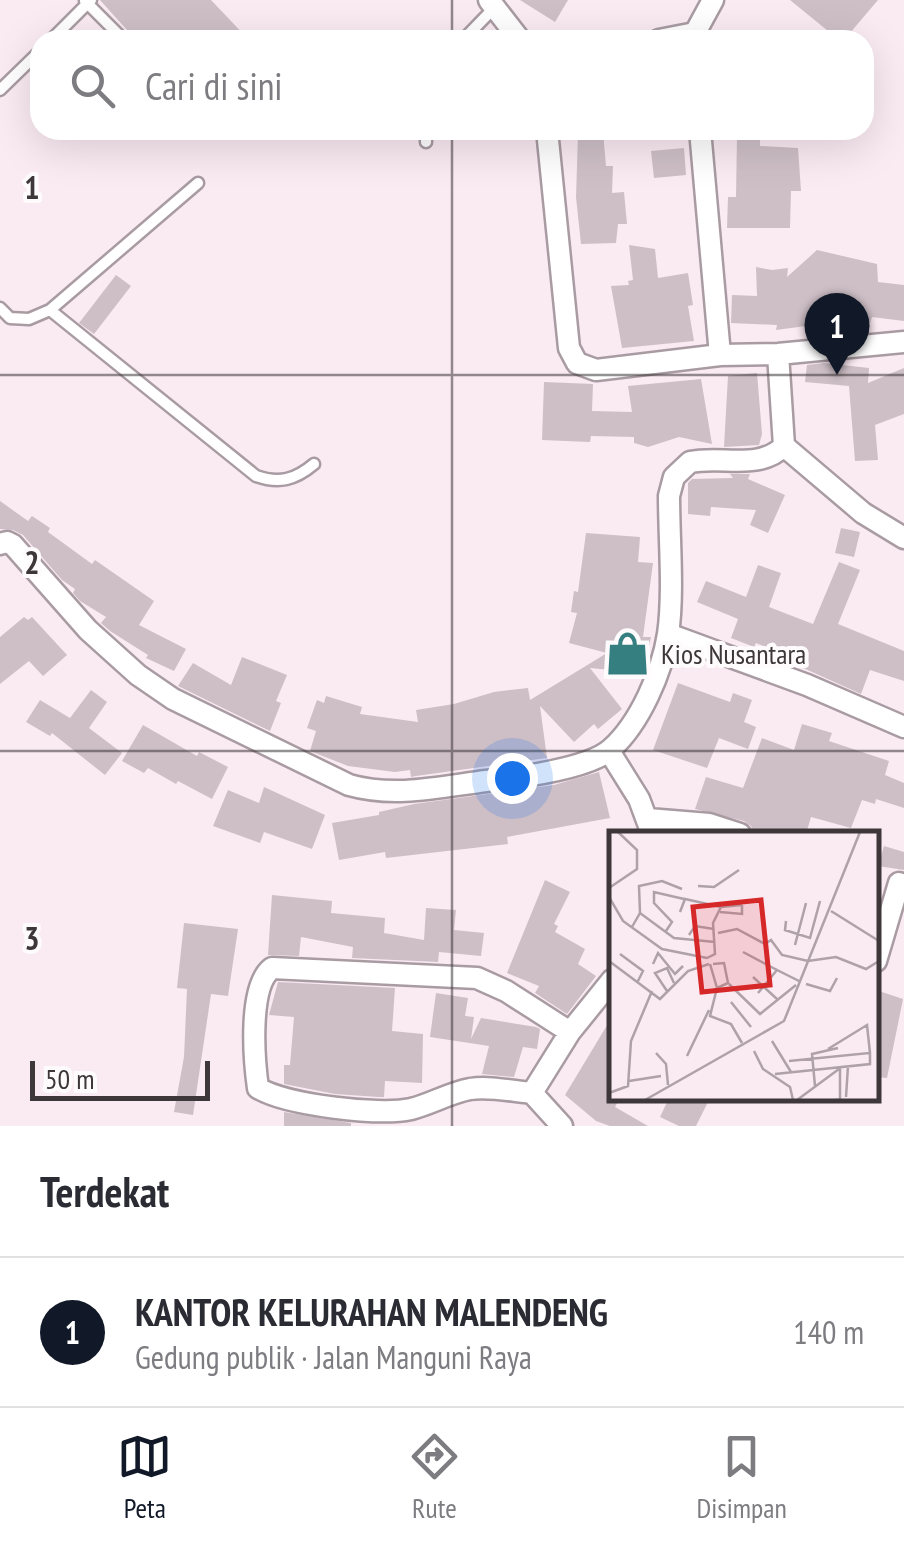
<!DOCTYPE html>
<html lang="id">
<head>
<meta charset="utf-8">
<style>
	:root { --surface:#fff; --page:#f7f7f7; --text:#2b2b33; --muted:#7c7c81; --line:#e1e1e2; --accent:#111827 }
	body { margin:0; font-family:"PT Sans Narrow",sans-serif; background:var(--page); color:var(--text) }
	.scale { position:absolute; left:30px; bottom:25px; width:180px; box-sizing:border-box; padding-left:10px; border:5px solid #3d3739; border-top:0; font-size:28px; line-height:35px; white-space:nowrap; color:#3d3739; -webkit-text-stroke:8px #fefbfd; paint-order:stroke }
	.you { position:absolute; left:512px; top:778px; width:35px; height:35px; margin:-25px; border:8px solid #fff; border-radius:50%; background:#1a73e8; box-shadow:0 0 0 15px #1a73e833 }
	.badge { display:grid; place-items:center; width:65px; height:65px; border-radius:50%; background:var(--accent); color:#fff; font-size:32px; font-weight:700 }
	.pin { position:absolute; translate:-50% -82px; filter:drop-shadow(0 2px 5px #0008) }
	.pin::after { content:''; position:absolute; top:52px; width:35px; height:30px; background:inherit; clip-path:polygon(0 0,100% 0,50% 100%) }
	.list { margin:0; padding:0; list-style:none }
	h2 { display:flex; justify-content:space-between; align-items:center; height:130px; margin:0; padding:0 40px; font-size:42px }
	h2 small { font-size:32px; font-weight:400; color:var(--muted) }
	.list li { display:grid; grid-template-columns:65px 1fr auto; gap:30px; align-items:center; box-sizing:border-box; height:150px; padding:0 40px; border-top:2px solid var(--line) }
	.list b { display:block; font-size:38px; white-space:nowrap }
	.list p { margin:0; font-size:32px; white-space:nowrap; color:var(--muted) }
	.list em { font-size:32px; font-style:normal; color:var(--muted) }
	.icon { flex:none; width:55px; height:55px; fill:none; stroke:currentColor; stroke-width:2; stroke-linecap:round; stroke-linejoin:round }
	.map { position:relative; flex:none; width:904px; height:1126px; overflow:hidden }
	.search { position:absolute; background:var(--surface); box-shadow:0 10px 40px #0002; left:30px; right:30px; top:30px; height:110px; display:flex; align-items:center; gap:25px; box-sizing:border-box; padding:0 35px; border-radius:30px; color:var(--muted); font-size:38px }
	.sheet { height:280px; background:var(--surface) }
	nav { display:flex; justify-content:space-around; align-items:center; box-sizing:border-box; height:140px; border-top:2px solid var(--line); background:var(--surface); font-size:28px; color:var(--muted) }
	nav a { display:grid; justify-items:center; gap:5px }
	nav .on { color:var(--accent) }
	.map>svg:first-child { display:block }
	.building { fill:#cebfc6 }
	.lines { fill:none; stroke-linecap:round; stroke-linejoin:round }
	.lane-casing { stroke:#a99ba2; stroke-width:15 }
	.street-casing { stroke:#a99ba2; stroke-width:25 }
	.lane { stroke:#fff; stroke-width:10 }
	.street { stroke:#fff; stroke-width:20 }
	.grid { fill:none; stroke:#3d3739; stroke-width:2.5; stroke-opacity:0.55 }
	.labels { text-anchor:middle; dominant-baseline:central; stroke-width:8; stroke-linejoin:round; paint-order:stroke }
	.poi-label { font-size:28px; fill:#3d3739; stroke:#fefbfd; text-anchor:start }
	.inset-road { fill:none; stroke:#aea2a8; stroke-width:2.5 }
	.view { fill:#d62828; fill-opacity:0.15; stroke:#d62828; stroke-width:5 }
	.inset-edge { fill:none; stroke:#3d3739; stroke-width:5 }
	.grid-label { font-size:32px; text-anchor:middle; font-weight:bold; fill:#3d3739; stroke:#fefbfd; stroke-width:8; stroke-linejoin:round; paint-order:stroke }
</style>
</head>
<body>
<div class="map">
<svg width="904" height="1126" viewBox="0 0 904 1126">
	<rect width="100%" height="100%" fill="#faeaf2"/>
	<path class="building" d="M 100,0 L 211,0 L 249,40 L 136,40 Z
		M 520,0 L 568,0 L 555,22 Z
		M 790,0 L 878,0 L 844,40 L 839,40 Z
		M 603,132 L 606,166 L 613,166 L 612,193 L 624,192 L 627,224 L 618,224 L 616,243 L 581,244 L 576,197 L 578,135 Z
		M 737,136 L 760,137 L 760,146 L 798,148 L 801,191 L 791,191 L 790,228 L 727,228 L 728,197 L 736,197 Z
		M 684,148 L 686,175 L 654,178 L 651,151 Z
		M 629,245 L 655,249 L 658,278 L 688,273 L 693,305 L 688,306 L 694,341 L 622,348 L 611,286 L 629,285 L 628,281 L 633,280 Z
		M 817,250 L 877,264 L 878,282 L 904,285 L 904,321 L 872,317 L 870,323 L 849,322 L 827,294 L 806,326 L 776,330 L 777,325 L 731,323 L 732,295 L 757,296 L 756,267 L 772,270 L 788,268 L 787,277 Z
		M 116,275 L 131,286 L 94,334 L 79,323 Z
		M 824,363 L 869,368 L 868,383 L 904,368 L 904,414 L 875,425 L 878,460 L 855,461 L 849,386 L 805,382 L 807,365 Z
		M 757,373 L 762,434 L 759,445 L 724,447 L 728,376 Z
		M 701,379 L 712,444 L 679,437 L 648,447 L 634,443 L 634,437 L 591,436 L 590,442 L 542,440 L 544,382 L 593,384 L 592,411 L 632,412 L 628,386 Z
		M 730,474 L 750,474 L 748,479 L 785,495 L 768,533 L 750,525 L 756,510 L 711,507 L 710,516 L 688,514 L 688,483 L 692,479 L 733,478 Z
		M 0,501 L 28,521 L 32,516 L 50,528 L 48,532 L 92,564 L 95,560 L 154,601 L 139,625 L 186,649 L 174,671 L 146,658 L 148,655 L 110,631 L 101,623 L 106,617 L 80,601 L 73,593 L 75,589 L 62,580 L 23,535 L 13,530 L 0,529 Z
		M 841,528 L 860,532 L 854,557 L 835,553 Z
		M 586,533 L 640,537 L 638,562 L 653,563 L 643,637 L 651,637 L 643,673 L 590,668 L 622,709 L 598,729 L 594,724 L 574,742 L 540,706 L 547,758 L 416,776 L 411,777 L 410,770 L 395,772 L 348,766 L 310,751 L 316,731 L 307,728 L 317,700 L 324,703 L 326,696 L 362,707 L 360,714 L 418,722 L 416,710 L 454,704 L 494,692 L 528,688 L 530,700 L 607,653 L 569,643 L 577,613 L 571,612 L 574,591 L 578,592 Z
		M 839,562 L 860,570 L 838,624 L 904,651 L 904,681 L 870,670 L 861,694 L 801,667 L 803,662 L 756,643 L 754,647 L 731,638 L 738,619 L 697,602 L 706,581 L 746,597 L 758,565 L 781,573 L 769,607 L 813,624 Z
		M 24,617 L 28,620 L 32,617 L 67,655 L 43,676 L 29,661 L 0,684 L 0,637 Z
		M 242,657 L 287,675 L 276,701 L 281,703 L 270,731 L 178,686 L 193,663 L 231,685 Z
		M 678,683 L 730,702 L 733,693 L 752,700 L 744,722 L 756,727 L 748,749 L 719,738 L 707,768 L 653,750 Z
		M 91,690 L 107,702 L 89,728 L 122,753 L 105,775 L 52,733 L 50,736 L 26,722 L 40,700 L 70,718 Z
		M 802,724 L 832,733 L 829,741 L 889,761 L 885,775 L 904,783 L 904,808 L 876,799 L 875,804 L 862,800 L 851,828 L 811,817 L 806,834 L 753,834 L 751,826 L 744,821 L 695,809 L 706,777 L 743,788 L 762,738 L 794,750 Z
		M 143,725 L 197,756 L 199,752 L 228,767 L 212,799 L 178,781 L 176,784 L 148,768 L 144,773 L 122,761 Z
		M 599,772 L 610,818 L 507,837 L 508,844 L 386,858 L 385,852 L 339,860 L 332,823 L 379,815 L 379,812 L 414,804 L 554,785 Z
		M 264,787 L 325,815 L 312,849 L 264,832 L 260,843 L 213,826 L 228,790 L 259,803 Z
		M 884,846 L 904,852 L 904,870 L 878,866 Z
		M 545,880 L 570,892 L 554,924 L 558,926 L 555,932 L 585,949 L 578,964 L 596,976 L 567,1014 L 535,993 L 539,986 L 507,973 Z
		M 272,895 L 332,901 L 331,913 L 385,918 L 384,933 L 424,940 L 426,908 L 456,910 L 454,930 L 484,933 L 481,956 L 439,952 L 438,962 L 352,958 L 353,947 L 301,937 L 299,956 L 268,955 Z
		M 184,923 L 238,929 L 228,996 L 211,994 L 193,1115 L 174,1112 L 184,1057 L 187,989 L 177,988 Z
		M 278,982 L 395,988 L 392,1031 L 423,1034 L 422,1083 L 385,1081 L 384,1097 L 378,1097 L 335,1094 L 284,1084 L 284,1065 L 290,1065 L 294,1017 L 269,1015 Z
		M 876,990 L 903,999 L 887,1078 L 876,1077 Z
		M 436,993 L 468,998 L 465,1016 L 474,1017 L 471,1039 L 481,1018 L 536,1027 L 540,1029 L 537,1049 L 523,1047 L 514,1077 L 482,1074 L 489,1046 L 430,1037 Z
		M 612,1017 L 612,1098 L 620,1098 L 615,1107 L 648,1126 L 610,1126 L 596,1121 L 565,1095 Z
		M 669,1098 L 710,1098 L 696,1126 L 679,1126 L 660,1117 Z
		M 284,1112 L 351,1123 L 351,1126 L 284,1126 Z"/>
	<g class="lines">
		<defs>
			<path id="lane" d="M 85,1 L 124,40
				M 51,40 L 91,0
				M 463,40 L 494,8
				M 0,90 L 40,51
				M 426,130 L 426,142
				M 0,308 L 10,318 L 29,319 L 50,310 L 256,476 C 279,484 295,480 314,464
				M 50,310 L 198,183"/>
			<path id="street" d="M 489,0 L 520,40
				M 659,40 L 695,33
				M 695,40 L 695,33 L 713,0
				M 547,130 L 569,348 L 577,363 L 596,370 L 720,355
				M 700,130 L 720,355 L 778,354 L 904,342
				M 778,354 L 784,446 L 863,513 L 904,538
				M 0,544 L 7,542 L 13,545 L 88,630 L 138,675 L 173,699 L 349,785 C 395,798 440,787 486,781 C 515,778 589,769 611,749 C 640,723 662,672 668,634 C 674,593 669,539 669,496 L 674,477 L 690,462 C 722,455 759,471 784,446
				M 668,634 L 807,685 L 904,727
				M 609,751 L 639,799 L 652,834
				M 648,819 L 709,824 L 740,834
				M 876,961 L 899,883
				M 570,1032 L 506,991 L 477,978 L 272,968 C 248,986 254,1060 258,1088 C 286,1105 379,1116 411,1109 C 431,1104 449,1093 470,1089 C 490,1086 511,1091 532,1093 L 570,1032 L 612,980
				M 532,1093 L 562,1126"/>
		</defs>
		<use href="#lane" class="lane-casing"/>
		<use href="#street" class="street-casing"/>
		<use href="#lane" class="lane"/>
		<use href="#street" class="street"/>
	</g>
	<path class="grid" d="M 452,0 L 452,40M 452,130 L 452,1126M 0,375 L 904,375M 0,751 L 904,751"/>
	<defs>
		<symbol id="shop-bare" viewBox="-9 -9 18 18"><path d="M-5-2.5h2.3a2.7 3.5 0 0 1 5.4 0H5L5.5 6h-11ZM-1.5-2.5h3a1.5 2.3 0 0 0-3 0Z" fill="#367f80" stroke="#fefbfd" stroke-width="2.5" paint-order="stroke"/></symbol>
	</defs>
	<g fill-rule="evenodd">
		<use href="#shop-bare" x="596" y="622" width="63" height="63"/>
	</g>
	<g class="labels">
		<g class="poi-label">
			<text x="661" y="653">Kios Nusantara</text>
		</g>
	</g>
	<g transform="translate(609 831)">
		<rect width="270" height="270" fill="#faeaf2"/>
		<path class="inset-road" d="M 89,55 L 105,56 L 130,39M 0,57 L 28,38 L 28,19 L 9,1M 0,66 L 14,90 L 53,118 L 98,127M 222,80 L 270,110M 71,81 L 76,68 L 112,76M 111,81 L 133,83 L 133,74M 31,82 L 30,55 L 53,50 L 73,58M 177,90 L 176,99 L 201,107 L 211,70M 23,96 L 31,82 L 65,107 L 106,111M 57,100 L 63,91 L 45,72 L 45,61 L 75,68M 109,102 L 128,98 L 156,113 L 162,109 L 173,124 L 199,130 L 227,126 L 257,138 L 270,130M 80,104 L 86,95 L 105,98M 186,114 L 197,72M 134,121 L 168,139M 11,123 L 34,140 L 29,150M 98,127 L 106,123 L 104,92 L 112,76 L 133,74M 0,130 L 51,168 L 79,140 L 100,133M 44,133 L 49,122 L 66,143 L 74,135M 101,133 L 108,157 L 101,185 L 122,193 L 133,212M 104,133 L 115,132 L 119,152 L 108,157M 144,146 L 168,168M 120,153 L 151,183 L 187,154M 197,153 L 221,160 L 228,147M 58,160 L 46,142 L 58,137 L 65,152M 149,162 L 168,139 L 190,150M 122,171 L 142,196M 163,210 L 182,241M 145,220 L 154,238 L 181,256 L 184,269M 47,222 L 57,233 L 59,254M 78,225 L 100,179M 180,230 L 261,222 L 258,194 L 219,218M 166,243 L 261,233 L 261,222M 20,250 L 52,245M 206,255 L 203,223 L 229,217M 0,262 L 19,255 L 22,210 L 43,160M 237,266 L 239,235M 36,269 L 175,190 L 251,1M 188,269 L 230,238M 226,269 L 231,269 L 231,237"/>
		<path class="view" d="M 152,69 L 161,154 L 93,161 L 84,76 Z"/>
		<rect width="270" height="270" class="inset-edge"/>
	</g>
	<g class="grid-label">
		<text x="32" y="199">1</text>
		<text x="32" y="574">2</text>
		<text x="32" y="950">3</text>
	</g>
</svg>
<div class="scale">50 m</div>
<div class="you"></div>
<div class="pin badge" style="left:837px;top:375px">1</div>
<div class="search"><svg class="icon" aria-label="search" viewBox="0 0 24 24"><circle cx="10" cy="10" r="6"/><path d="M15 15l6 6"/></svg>Cari di sini</div>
</div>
<section class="sheet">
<h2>Terdekat<small></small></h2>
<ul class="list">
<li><span class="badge">1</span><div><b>KANTOR KELURAHAN MALENDENG</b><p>Gedung publik · Jalan Manguni Raya</p></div><em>140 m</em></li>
</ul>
</section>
<nav>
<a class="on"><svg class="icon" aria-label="map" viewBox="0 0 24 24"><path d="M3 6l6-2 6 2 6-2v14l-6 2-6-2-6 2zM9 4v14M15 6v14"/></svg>Peta</a>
<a><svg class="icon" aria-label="directions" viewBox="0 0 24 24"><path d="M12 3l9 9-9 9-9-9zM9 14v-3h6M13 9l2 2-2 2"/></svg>Rute</a>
<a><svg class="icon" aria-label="saved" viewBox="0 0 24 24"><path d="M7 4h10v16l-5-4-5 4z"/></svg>Disimpan</a>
</nav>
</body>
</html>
